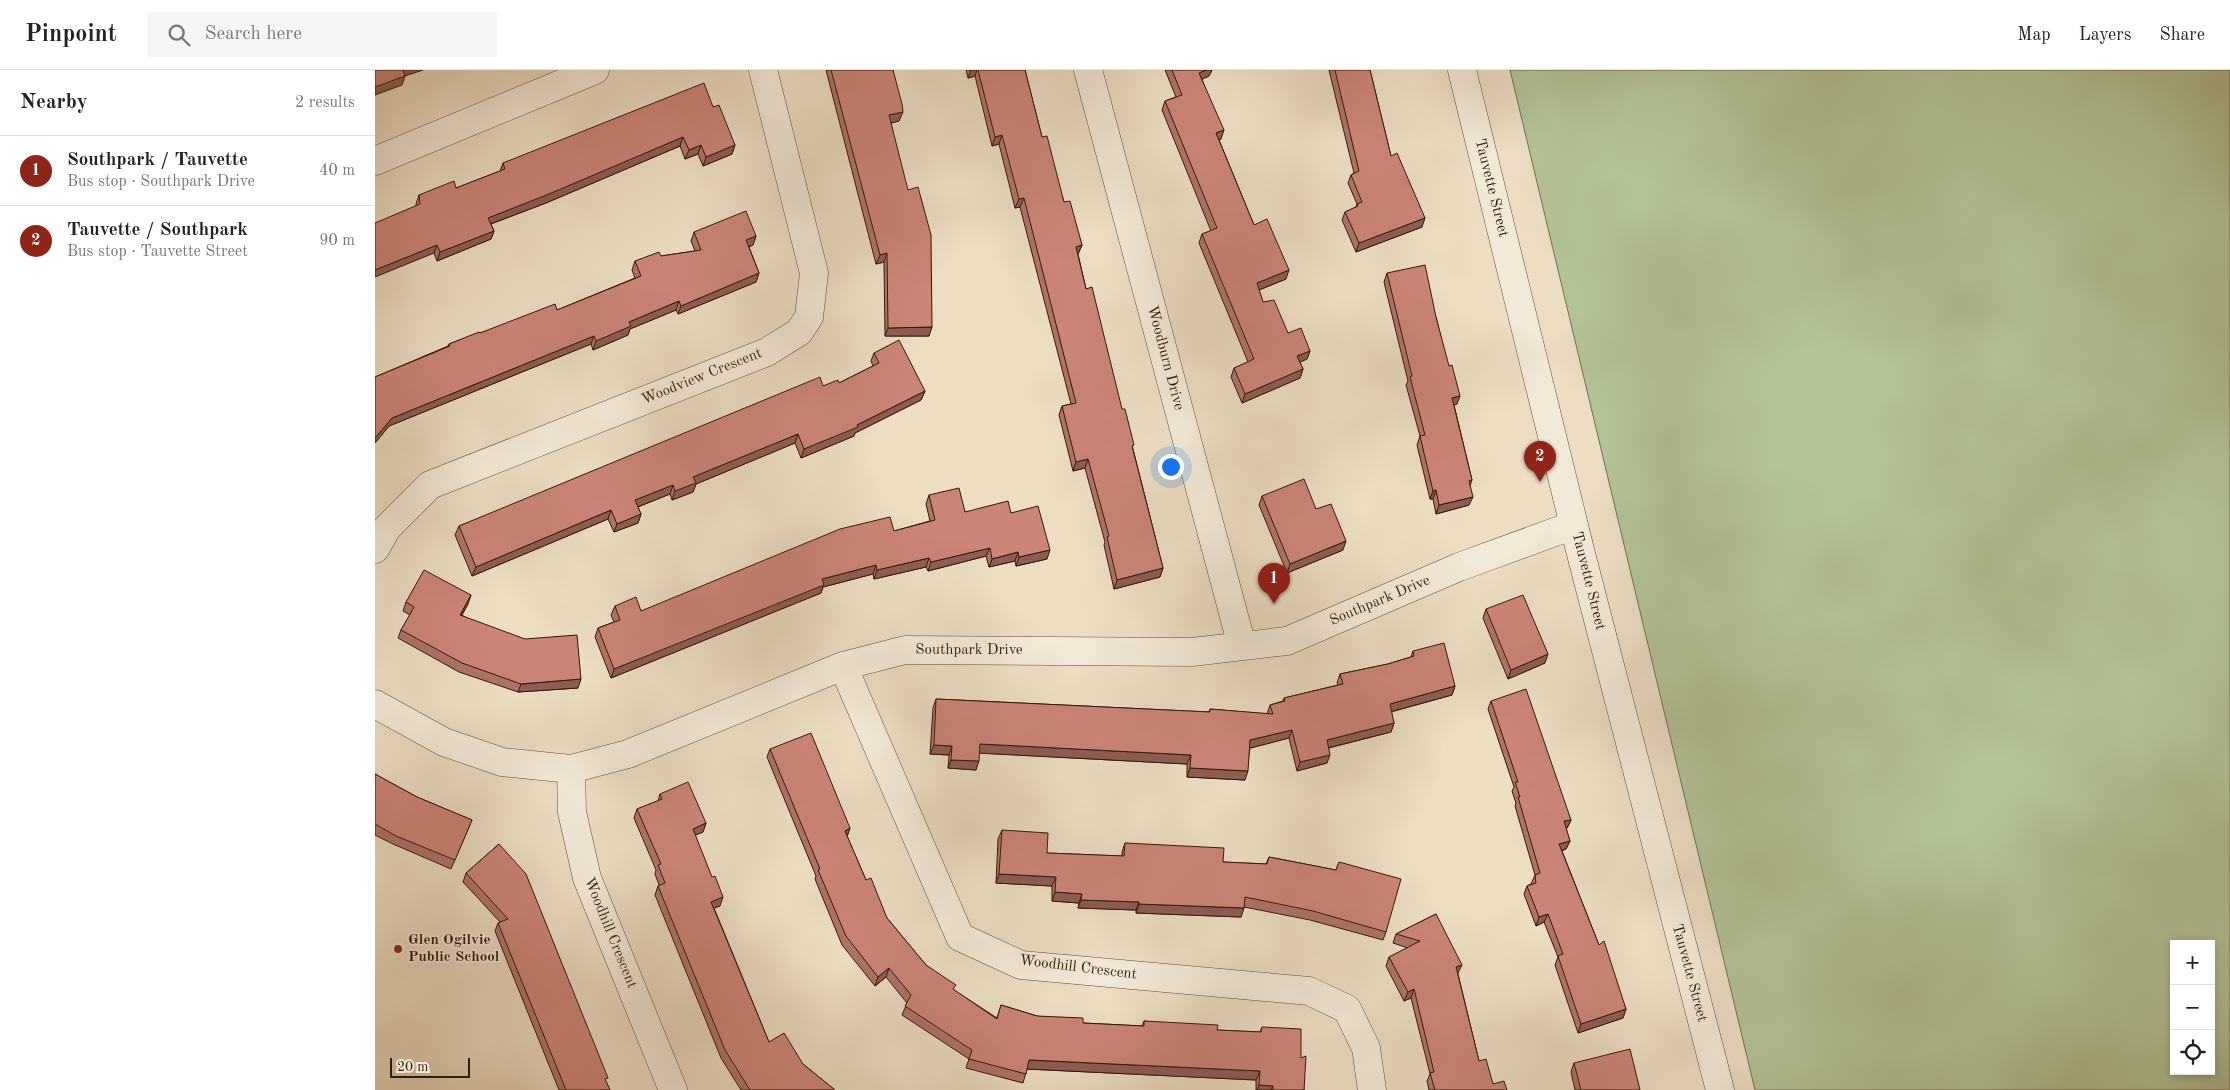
<!DOCTYPE html>
<html lang="en">
<head>
<meta charset="utf-8">
<style>
	:root { --surface:#fff; --page:#f6f6f6; --text:#222; --muted:#767676; --line:#e0e0e0; --accent:#8f2418 }
	body { margin:0; font-family:"Old Standard TT",serif; background:var(--page); color:var(--text) }
	.controls { position:absolute; right:15px; bottom:15px; display:grid; overflow:hidden; border-radius:0px; box-shadow:0 2px 8px #0003 }
	.controls button { width:45px; height:45px; display:grid; place-items:center; padding:0; border:0; border-bottom:1px solid var(--line); background:var(--surface); color:var(--text); font:25px sans-serif }
	.scale { position:absolute; left:15px; bottom:12px; width:80px; box-sizing:border-box; padding-left:5px; border:2px solid #331b02; border-top:0; font-size:14px; line-height:18px; white-space:nowrap; color:#331b02; -webkit-text-stroke:4px #f3e9d8; paint-order:stroke }
	.you { position:absolute; left:795px; top:396px; width:18px; height:18px; margin:-12px; border:4px solid #fff; border-radius:50%; background:#1a73e8; box-shadow:0 0 0 8px #1a73e833 }
	.badge { display:grid; place-items:center; width:32px; height:32px; border-radius:50%; background:var(--accent); color:#fff; font-size:16px; font-weight:700 }
	.pin { position:absolute; translate:-50% -41px; filter:drop-shadow(0 1px 2px #0008) }
	.pin::after { content:''; position:absolute; top:26px; width:18px; height:15px; background:inherit; clip-path:polygon(0 0,100% 0,50% 100%) }
	.list { margin:0; padding:0; list-style:none }
	h2 { display:flex; justify-content:space-between; align-items:center; height:65px; margin:0; padding:0 20px; font-size:21px }
	h2 small { font-size:16px; font-weight:400; color:var(--muted) }
	.list li { display:grid; grid-template-columns:32px 1fr auto; gap:15px; align-items:center; box-sizing:border-box; height:70px; padding:0 20px; border-top:1px solid var(--line) }
	.list b { display:block; font-size:19px; white-space:nowrap }
	.list p { margin:0; font-size:16px; white-space:nowrap; color:var(--muted) }
	.list em { font-size:16px; font-style:normal; color:var(--muted) }
	.icon { flex:none; width:28px; height:28px; fill:none; stroke:currentColor; stroke-width:2; stroke-linecap:round; stroke-linejoin:round }
	.map { position:relative; flex:none; width:1855px; height:1020px; overflow:hidden }
	header { display:flex; align-items:center; gap:30px; box-sizing:border-box; height:70px; padding:0 25px; background:var(--surface); border-bottom:1px solid var(--line) }
	header strong { font-size:24px }
	nav { display:flex; gap:28px; margin-inline-start:auto; font-size:18px }
	.search { width:350px; height:45px; background:var(--page); display:flex; align-items:center; gap:12px; box-sizing:border-box; padding:0 18px; border-radius:0px; color:var(--muted); font-size:19px }
	main { display:flex }
	aside { flex:1; background:var(--surface) }
	.map>svg:first-child { display:block }
	.green { fill:#b3c297; stroke:#736e4c; fill-rule:evenodd }
	.lines { fill:none; stroke-linecap:round; stroke-linejoin:round }
	.street-casing { stroke:#614c32; stroke-width:29 }
	.street { stroke:#f3e9d8; stroke-width:28 }
	.wall { fill:#af7267; stroke:#331b02 }
	.shaded-wall { fill:#8e5c54; stroke:#331b02 }
	.building { fill:#cb8478; stroke:#331b02 }
	.poi-dot { fill:#8f2418; stroke:#f3e9d8; stroke-width:2 }
	.labels { text-anchor:middle; dominant-baseline:central; stroke-width:4; stroke-linejoin:round; paint-order:stroke }
	.street-label { font-size:15px; fill:#331b02; stroke:#f3e9d8 }
	.poi-label { font-size:15px; font-weight:bold; fill:#331b02; stroke:#f3e9d8; text-anchor:start }
</style>
</head>
<body>
<header>
<strong>Pinpoint</strong>
<div class="search"><svg class="icon" aria-label="search" viewBox="0 0 24 24"><circle cx="10" cy="10" r="6"/><path d="M15 15l6 6"/></svg>Search here</div>
<nav><a>Map</a><a>Layers</a><a>Share</a></nav>
</header>
<main>
<aside>
<h2>Nearby<small>2 results</small></h2>
<ul class="list">
<li><span class="badge">1</span><div><b>Southpark / Tauvette</b><p>Bus stop · Southpark Drive</p></div><em>40 m</em></li>
<li><span class="badge">2</span><div><b>Tauvette / Southpark</b><p>Bus stop · Tauvette Street</p></div><em>90 m</em></li>
</ul>
</aside>
<div class="map">
<svg width="1855" height="1020" viewBox="0 0 1855 1020">
	<rect width="100%" height="100%" fill="#ecddc3"/>
	<filter id="stains"><feTurbulence type="fractalNoise" baseFrequency=".004" numOctaves="4"/><feColorMatrix values="0 0 0 0 .2 0 0 0 0 .09 0 0 0 0 .02 0 0 0 .5 -.17"/></filter>
	<radialGradient id="worn" r=".72"><stop offset=".6" stop-color="#630" stop-opacity="0"/><stop offset="1" stop-color="#630" stop-opacity=".3"/></radialGradient>
	<path class="green" d="M 1135,0 L 1855,0 L 1855,1020 L 1380,1020 ZM 1799,874 L 1836,874 L 1836,1001 L 1799,1001 Z"/>
	<g class="lines">
		<defs>
			<path id="street" d="M 713,0 L 867,576
				M 1087,0 L 1205,480 L 1345,1020
				M 0,91 L 220,0
				M 0,479 L 12,458 L 55,415 L 392,282 L 424,262 L 434,247 L 439,203 L 388,0
				M 468,596 L 585,867 L 646,895 L 934,921 L 972,939 L 991,978 L 997,1020
				M 0,634 L 69,672 L 127,692 L 196,699 L 253,684 L 468,596 L 530,580 L 817,582 L 912,571 L 1084,497 L 1199,455
				M 196,699 L 197,742 L 212,808 L 298,1020"/>
		</defs>
		<use href="#street" class="street-casing"/>
		<use href="#street" class="street"/>
	</g>
	<path class="wall" d="M 451,0 L 518,0 L 524,51 L 516,53 L 554,266 L 510,266 L 509,192 L 501,194 Z
		M 591,0 L 650,0 L 667,67 L 689,132 L 707,175 L 703,184 L 711,219 L 758,379 L 788,498 L 785,507 L 739,519 L 729,475 L 730,472 L 710,398 L 698,401 L 684,345 L 687,336 L 696,334 L 645,137 L 640,138 L 624,74 L 617,76 L 600,6 L 593,8 Z
		M 790,0 L 837,0 L 834,6 L 827,9 L 846,69 L 844,70 L 879,155 L 911,209 L 884,220 L 888,232 L 913,263 L 935,281 L 932,289 L 925,292 L 928,299 L 925,308 L 867,333 L 856,307 L 859,298 L 873,292 L 824,173 L 827,164 L 836,161 L 787,40 L 790,31 L 801,27 Z
		M 954,0 L 995,0 L 1016,86 L 1047,157 L 981,182 L 967,150 L 970,142 L 981,137 L 982,134 L 973,113 L 976,105 L 979,103 Z
		M 338,37 L 360,75 L 357,84 L 328,96 L 323,84 L 310,89 L 305,76 L 171,133 L 116,154 L 119,161 L 116,169 L 62,191 L 41,136 L 41,134 L 44,125 L 81,118 L 125,101 L 128,93 Z
		M 319,162 L 381,166 L 378,175 L 374,177 L 384,203 L 381,212 L 303,244 L 301,240 L 255,259 L 253,265 L 218,280 L 216,274 L 14,356 L 0,373 L 0,307 L 73,276 L 74,274 L 105,263 L 182,240 L 260,208 L 257,200 L 260,191 L 286,186 L 320,181 L 316,171 Z
		M 1012,203 L 1061,247 L 1082,334 L 1079,335 L 1097,410 L 1095,416 L 1094,435 L 1061,444 L 1058,429 L 1055,429 L 1042,375 L 1045,366 L 1031,315 L 1033,311 L 1009,212 Z
		M 499,283 L 550,321 L 546,330 L 480,363 L 479,366 L 426,388 L 420,373 L 321,414 L 318,422 L 297,430 L 295,424 L 263,437 L 266,444 L 263,453 L 239,462 L 233,449 L 97,506 L 80,465 L 84,456 L 448,316 L 464,313 L 498,296 L 496,291 Z
		M 554,425 L 590,442 L 636,443 L 672,489 L 641,496 L 640,491 L 614,497 L 611,486 L 553,501 L 551,497 L 499,509 L 498,504 L 448,517 L 446,523 L 236,608 L 220,567 L 223,558 L 239,552 L 236,545 L 240,536 L 266,541 L 519,461 L 555,451 L 551,434 Z
		M 887,426 L 941,439 L 968,480 L 912,503 L 884,435 Z
		M 31,532 L 93,534 L 87,545 L 203,618 L 143,622 L 84,602 L 23,568 L 26,560 L 35,545 L 28,541 Z
		M 1111,539 L 1170,593 L 1133,609 L 1108,548 Z
		M 1038,581 L 1080,616 L 1077,625 L 1016,642 L 1019,653 L 1016,662 L 954,678 L 952,693 L 922,701 L 914,668 L 875,678 L 870,710 L 812,707 L 812,694 L 604,683 L 601,700 L 573,698 L 574,685 L 555,684 L 558,638 L 561,629 L 834,642 L 835,639 L 892,644 L 895,635 L 908,631 L 909,628 L 963,615 L 962,613 L 965,604 L 1013,594 L 1036,587 Z
		M 1116,631 L 1196,750 L 1192,758 L 1191,759 L 1195,771 L 1191,779 L 1187,781 L 1224,875 L 1251,939 L 1248,948 L 1203,963 L 1180,895 L 1183,887 L 1169,852 L 1161,856 L 1149,824 L 1152,816 L 1156,814 L 1160,805 L 1140,736 L 1141,733 L 1137,721 L 1139,717 L 1113,639 Z
		M 395,679 L 475,758 L 472,766 L 491,810 L 512,848 L 551,895 L 579,920 L 622,948 L 626,935 L 662,946 L 708,953 L 767,956 L 769,951 L 842,960 L 885,962 L 887,957 L 926,988 L 929,1020 L 881,1020 L 881,1010 L 652,999 L 648,1013 L 591,998 L 594,989 L 527,945 L 532,933 L 511,907 L 500,916 L 467,875 L 440,809 L 441,806 L 392,687 Z
		M 0,704 L 42,727 L 97,750 L 76,799 L 18,774 L 0,765 Z
		M 285,724 L 331,753 L 328,762 L 320,765 L 345,836 L 339,838 L 394,972 L 428,994 L 460,1020 L 366,1020 L 346,988 L 280,825 L 283,816 L 284,815 L 280,804 L 281,800 L 259,748 L 262,739 L 283,731 Z
		M 627,760 L 672,783 L 747,786 L 747,782 L 750,773 L 848,792 L 891,794 L 894,787 L 961,800 L 964,792 L 1011,862 L 1008,870 L 935,850 L 869,837 L 866,847 L 761,843 L 761,840 L 703,838 L 704,833 L 677,831 L 677,816 L 621,813 L 623,769 Z
		M 124,774 L 231,1012 L 235,1020 L 184,1020 L 120,861 L 123,853 L 125,852 L 88,812 L 91,803 Z
		M 1061,844 L 1083,903 L 1083,904 L 1104,991 L 1118,1014 L 1132,1020 L 1054,1020 L 1052,1011 L 1055,1004 L 1036,928 L 1029,931 L 1011,896 L 1014,887 L 1033,878 L 1018,873 L 1021,864 Z
		M 1199,993 L 1265,1020 L 1200,1020 L 1196,1002 Z"/>
	<path class="shaded-wall" d="M 27,0 L 48,0 L 30,6 L 27,15 L 0,25 L 0,17 Z
		M 596,0 L 602,0 L 600,6 L 593,8 Z
		M 831,0 L 837,0 L 834,6 L 821,12 L 824,3 Z
		M 528,42 L 524,51 L 511,54 L 514,45 Z
		M 849,60 L 846,69 L 838,72 L 841,63 Z
		M 627,65 L 624,74 L 617,76 L 620,67 Z
		M 308,67 L 305,76 L 171,133 L 110,156 L 113,148 Z
		M 326,75 L 323,84 L 310,89 L 314,80 Z
		M 360,75 L 357,84 L 328,96 L 331,87 Z
		M 649,128 L 645,137 L 640,138 L 644,129 Z
		M 1050,148 L 1047,157 L 981,182 L 984,173 Z
		M 119,161 L 116,169 L 62,191 L 65,182 Z
		M 381,166 L 378,175 L 368,179 L 371,170 Z
		M 62,175 L 59,183 L 0,207 L 0,200 Z
		M 707,175 L 703,184 L 698,185 L 701,177 Z
		M 512,183 L 509,192 L 501,194 L 505,185 Z
		M 914,200 L 911,209 L 879,222 L 882,213 Z
		M 384,203 L 381,212 L 303,244 L 306,236 Z
		M 304,231 L 301,240 L 255,259 L 253,265 L 218,280 L 221,271 L 254,252 Z
		M 557,257 L 554,266 L 510,266 L 513,258 Z
		M 219,266 L 216,274 L 14,356 L 0,373 L 0,368 L 17,348 Z
		M 935,281 L 932,289 L 919,295 L 922,286 Z
		M 928,299 L 925,308 L 867,333 L 870,324 Z
		M 550,321 L 546,330 L 480,363 L 479,366 L 426,388 L 429,379 L 482,355 Z
		M 1085,326 L 1082,334 L 1074,337 L 1077,328 Z
		M 423,364 L 420,373 L 321,414 L 318,422 L 297,430 L 300,421 L 318,407 Z
		M 713,389 L 710,398 L 698,401 L 701,392 Z
		M 298,415 L 295,424 L 257,439 L 260,430 Z
		M 1061,420 L 1058,429 L 1055,429 L 1058,421 Z
		M 1098,427 L 1094,435 L 1061,444 L 1064,435 Z
		M 236,440 L 233,449 L 97,506 L 101,497 Z
		M 266,444 L 263,453 L 239,462 L 242,454 Z
		M 971,471 L 968,480 L 912,503 L 915,494 Z
		M 615,478 L 611,486 L 553,501 L 556,492 Z
		M 675,480 L 672,489 L 641,496 L 644,487 Z
		M 643,482 L 640,491 L 614,497 L 617,489 Z
		M 554,488 L 551,497 L 499,509 L 502,500 Z
		M 501,495 L 498,504 L 448,517 L 446,523 L 236,608 L 239,599 L 447,509 Z
		M 788,498 L 785,507 L 739,519 L 742,510 Z
		M 96,525 L 93,534 L 82,553 L 85,545 Z
		M 1173,584 L 1170,593 L 1133,609 L 1136,600 Z
		M 206,609 L 203,618 L 143,622 L 146,614 Z
		M 1080,616 L 1077,625 L 1011,643 L 1015,634 Z
		M 1019,653 L 1016,662 L 948,679 L 952,670 Z
		M 917,660 L 914,668 L 872,679 L 875,670 Z
		M 605,674 L 816,685 L 812,694 L 602,683 Z
		M 559,675 L 577,676 L 574,685 L 555,684 Z
		M 955,685 L 952,693 L 922,701 L 925,692 Z
		M 576,690 L 604,691 L 601,700 L 573,698 Z
		M 815,698 L 873,701 L 870,710 L 812,707 Z
		M 1196,750 L 1192,758 L 1186,760 L 1189,751 Z
		M 331,753 L 328,762 L 314,768 L 318,759 Z
		M 475,758 L 472,767 L 470,761 Z
		M 1195,771 L 1191,779 L 1181,782 L 1184,774 Z
		M 624,804 L 681,807 L 677,816 L 621,813 Z
		M 680,822 L 707,824 L 704,833 L 677,831 Z
		M 348,827 L 345,836 L 333,840 L 336,832 Z
		M 706,830 L 764,832 L 761,840 L 703,838 Z
		M 764,834 L 869,838 L 866,847 L 761,843 Z
		M 1173,844 L 1169,852 L 1161,856 L 1164,847 Z
		M 1087,895 L 1083,903 L 1078,906 L 1081,897 Z
		M 514,898 L 511,907 L 500,916 L 503,907 Z
		M 1039,919 L 1036,928 L 1029,931 L 1033,922 Z
		M 1251,939 L 1248,948 L 1203,963 L 1206,954 Z
		M 654,990 L 885,1001 L 881,1010 L 651,999 Z
		M 884,1015 L 898,1016 L 896,1020 L 882,1020 Z"/>
	<path class="building" d="M 0,0 L 28,0 L 30,6 L 0,17 Z
		M 456,0 L 518,0 L 527,34 L 528,42 L 514,45 L 533,120 L 543,117 L 556,165 L 557,257 L 513,258 L 512,183 L 505,185 Z
		M 603,0 L 650,0 L 667,67 L 672,66 L 689,132 L 695,131 L 707,175 L 701,177 L 711,219 L 717,217 L 747,339 L 750,339 L 759,375 L 757,376 L 788,498 L 742,510 L 732,467 L 734,466 L 713,389 L 701,392 L 687,336 L 701,333 L 649,128 L 644,129 L 627,65 L 620,67 Z
		M 797,0 L 831,0 L 824,3 L 849,60 L 841,63 L 879,155 L 892,149 L 914,200 L 882,213 L 888,232 L 899,230 L 913,263 L 926,258 L 935,281 L 922,286 L 928,299 L 870,324 L 859,298 L 879,289 L 827,164 L 842,158 L 790,31 L 807,25 Z
		M 960,0 L 995,0 L 1016,86 L 1022,83 L 1050,148 L 984,173 L 970,142 L 983,136 L 982,134 L 987,132 L 976,105 L 984,101 Z
		M 329,13 L 338,37 L 344,35 L 360,75 L 331,87 L 326,75 L 314,80 L 308,67 L 174,124 L 113,148 L 119,161 L 65,182 L 62,175 L 0,200 L 0,153 L 45,134 L 44,125 L 79,111 L 81,118 L 130,99 L 128,93 Z
		M 371,141 L 381,166 L 371,170 L 384,203 L 306,236 L 304,231 L 254,252 L 256,256 L 221,271 L 219,266 L 17,348 L 0,368 L 0,307 L 75,276 L 74,274 L 104,262 L 105,263 L 180,234 L 182,240 L 266,206 L 260,191 L 284,182 L 286,186 L 326,180 L 319,162 Z
		M 1050,195 L 1061,247 L 1074,296 L 1077,295 L 1085,326 L 1077,328 L 1097,410 L 1094,411 L 1098,427 L 1064,435 L 1061,420 L 1058,421 L 1045,366 L 1050,365 L 1035,307 L 1037,306 L 1012,203 Z
		M 524,270 L 550,321 L 482,355 L 483,357 L 429,379 L 423,364 L 318,407 L 321,413 L 300,421 L 298,415 L 260,430 L 266,444 L 242,454 L 236,440 L 101,497 L 84,456 L 445,307 L 448,316 L 463,310 L 464,313 L 504,293 L 499,283 Z
		M 929,409 L 941,439 L 956,434 L 971,471 L 915,494 L 887,426 Z
		M 584,418 L 590,442 L 633,431 L 636,443 L 663,436 L 675,480 L 644,487 L 643,482 L 617,489 L 615,478 L 556,492 L 554,488 L 502,500 L 501,495 L 447,509 L 449,515 L 239,599 L 223,558 L 245,550 L 240,536 L 261,527 L 266,541 L 465,459 L 515,447 L 519,461 L 560,450 L 554,425 Z
		M 49,500 L 96,525 L 85,545 L 150,569 L 202,565 L 206,609 L 146,614 L 87,593 L 26,560 L 39,537 L 31,532 Z
		M 1148,525 L 1173,584 L 1136,600 L 1111,539 Z
		M 1069,573 L 1080,616 L 1015,634 L 1019,653 L 952,670 L 955,685 L 925,692 L 917,660 L 875,670 L 873,701 L 815,698 L 816,685 L 605,674 L 604,691 L 576,690 L 577,676 L 559,675 L 561,629 L 835,642 L 835,639 L 898,644 L 895,635 L 910,631 L 909,628 L 968,614 L 965,604 L 1013,594 L 1039,586 L 1038,581 Z
		M 1151,619 L 1196,750 L 1189,751 L 1195,771 L 1184,774 L 1224,875 L 1229,871 L 1251,939 L 1206,954 L 1183,886 L 1188,884 L 1173,844 L 1164,847 L 1152,816 L 1161,813 L 1160,805 L 1165,803 L 1143,727 L 1145,727 L 1140,712 L 1143,712 L 1116,631 Z
		M 436,663 L 475,758 L 470,761 L 491,810 L 496,808 L 512,848 L 551,895 L 581,915 L 578,919 L 622,949 L 626,935 L 662,946 L 708,948 L 708,953 L 769,956 L 769,951 L 843,955 L 842,960 L 886,962 L 887,957 L 926,959 L 926,988 L 931,986 L 929,1020 L 898,1020 L 898,1016 L 884,1015 L 885,1001 L 654,990 L 651,1004 L 594,989 L 597,980 L 530,936 L 536,925 L 514,898 L 503,907 L 471,866 L 443,800 L 445,799 L 395,679 Z
		M 0,704 L 42,727 L 97,750 L 80,790 L 21,766 L 0,754 Z
		M 313,712 L 331,753 L 318,759 L 337,807 L 340,806 L 348,827 L 336,832 L 394,972 L 409,963 L 428,994 L 460,1020 L 375,1020 L 350,980 L 283,816 L 290,813 L 283,795 L 286,794 L 262,739 L 287,729 L 285,724 Z
		M 627,760 L 673,763 L 672,783 L 749,786 L 750,773 L 849,778 L 848,792 L 892,794 L 894,787 L 961,800 L 964,792 L 1026,809 L 1011,862 L 938,841 L 870,827 L 869,838 L 764,834 L 764,832 L 706,830 L 707,824 L 680,822 L 681,807 L 624,804 Z
		M 124,774 L 151,804 L 233,1008 L 230,1009 L 235,1020 L 191,1020 L 123,853 L 133,849 L 91,803 Z
		M 1061,844 L 1087,895 L 1081,897 L 1104,991 L 1111,989 L 1118,1014 L 1129,1011 L 1132,1020 L 1060,1020 L 1055,1003 L 1059,1002 L 1039,919 L 1033,922 L 1014,887 L 1045,871 L 1021,864 Z
		M 1255,979 L 1265,1020 L 1206,1020 L 1199,993 Z"/>
	<circle class="poi-dot" cx="23" cy="879" r="5"/>
	<g class="labels">
		<g class="street-label">
			<text transform="translate(1116 118) rotate(76)">Tauvette Street</text>
			<text transform="translate(790 288) rotate(75)">Woodburn Drive</text>
			<text transform="translate(327 307) rotate(-22)">Woodview Crescent</text>
			<text transform="translate(1213 511) rotate(76)">Tauvette Street</text>
			<text transform="translate(1005 531) rotate(-23)">Southpark Drive</text>
			<text x="594" y="580">Southpark Drive</text>
			<text transform="translate(235 863) rotate(68)">Woodhill Crescent</text>
			<text transform="translate(703 898) rotate(7)">Woodhill Crescent</text>
			<text transform="translate(1314 903) rotate(75)">Tauvette Street</text>
		</g>
		<g class="poi-label">
			<text x="33" y="870">Glen Ogilvie<tspan x="33" dy="17">Public School</tspan></text>
		</g>
	</g>
	<rect width="100%" height="100%" filter="url(#stains)"/>
	<rect width="100%" height="100%" fill="url(#worn)"/>
</svg>
<div class="controls">
<button>+</button>
<button>−</button>
<button><svg class="icon" aria-label="locate" viewBox="0 0 24 24"><circle cx="12" cy="12" r="6"/><path d="M12 2v4M12 18v4M2 12h4M18 12h4"/></svg></button>
</div>
<div class="scale">20 m</div>
<div class="you"></div>
<div class="pin badge" style="left:899px;top:534px">1</div>
<div class="pin badge" style="left:1165px;top:412px">2</div>
</div>
</main>
</body>
</html>
